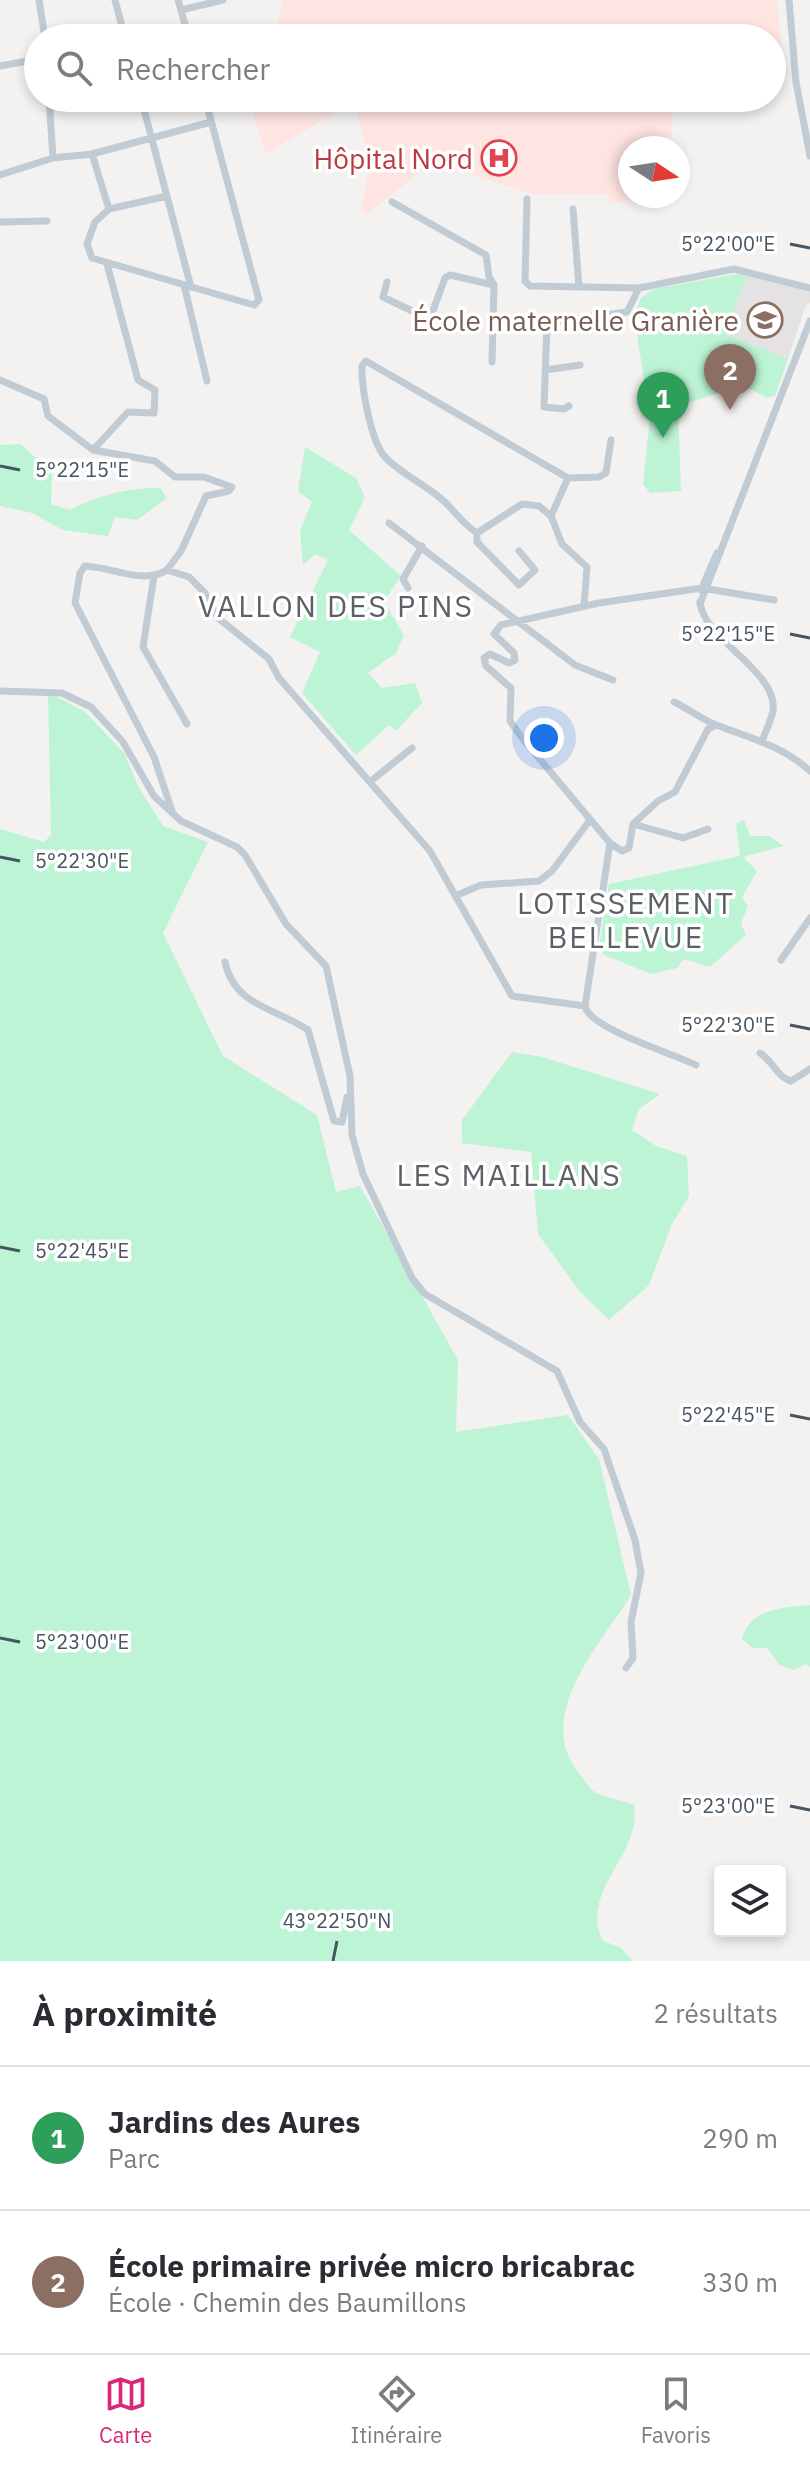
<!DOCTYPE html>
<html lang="fr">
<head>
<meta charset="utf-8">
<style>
	:root { --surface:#fff; --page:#f7f7f7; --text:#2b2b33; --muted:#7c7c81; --line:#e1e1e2; --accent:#db2777 }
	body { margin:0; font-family:"IBM Plex Sans",sans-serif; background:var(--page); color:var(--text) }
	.controls { position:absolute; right:24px; bottom:24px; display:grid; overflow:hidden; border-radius:8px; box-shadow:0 4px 12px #0003 }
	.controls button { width:72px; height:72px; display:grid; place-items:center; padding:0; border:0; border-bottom:2px solid var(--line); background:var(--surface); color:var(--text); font:40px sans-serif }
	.compass { position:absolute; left:618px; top:136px; width:72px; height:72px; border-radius:50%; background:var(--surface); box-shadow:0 4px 12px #0003; rotate:102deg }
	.you { position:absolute; left:544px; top:738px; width:28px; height:28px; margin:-20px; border:6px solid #fff; border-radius:50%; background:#1a73e8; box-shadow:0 0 0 12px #1a73e833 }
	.badge { display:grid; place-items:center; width:52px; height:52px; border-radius:50%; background:var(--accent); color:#fff; font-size:26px; font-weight:700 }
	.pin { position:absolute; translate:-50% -66px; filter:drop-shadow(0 2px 4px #0008) }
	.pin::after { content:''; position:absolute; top:42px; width:28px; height:24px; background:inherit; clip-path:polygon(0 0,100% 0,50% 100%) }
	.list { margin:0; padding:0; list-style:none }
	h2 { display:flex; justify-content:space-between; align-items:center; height:104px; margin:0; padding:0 32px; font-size:34px }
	h2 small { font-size:26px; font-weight:400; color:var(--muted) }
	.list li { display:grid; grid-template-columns:52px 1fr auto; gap:24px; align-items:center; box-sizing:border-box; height:144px; padding:0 32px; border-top:2px solid var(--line) }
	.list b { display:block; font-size:30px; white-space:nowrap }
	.list p { margin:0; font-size:26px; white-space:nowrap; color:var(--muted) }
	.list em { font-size:26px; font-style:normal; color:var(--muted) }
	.icon { flex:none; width:44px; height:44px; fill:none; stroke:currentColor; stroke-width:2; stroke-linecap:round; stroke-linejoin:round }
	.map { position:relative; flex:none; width:810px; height:1961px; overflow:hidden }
	.search { position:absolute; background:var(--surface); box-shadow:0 4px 12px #0003; left:24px; right:24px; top:24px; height:88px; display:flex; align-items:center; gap:20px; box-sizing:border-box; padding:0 28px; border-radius:44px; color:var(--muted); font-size:30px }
	.sheet { height:392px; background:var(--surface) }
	nav { display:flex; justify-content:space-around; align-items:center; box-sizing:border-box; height:112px; border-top:2px solid var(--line); background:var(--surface); font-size:22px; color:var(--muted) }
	nav a { display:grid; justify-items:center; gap:4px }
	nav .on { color:var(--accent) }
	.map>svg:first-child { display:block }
	.education { fill:#e5e2e3 }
	.medical { fill:#fee5e2 }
	.green { fill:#bdf4d5 }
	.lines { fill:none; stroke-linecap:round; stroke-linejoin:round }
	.street { stroke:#c1cbd4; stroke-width:7 }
	.ticks { fill:none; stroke:#475461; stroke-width:3 }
	.labels { text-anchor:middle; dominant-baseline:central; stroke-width:7; stroke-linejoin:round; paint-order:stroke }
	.health-label { font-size:28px; fill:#be3a42; stroke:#fff; text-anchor:end }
	.education-label { font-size:28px; fill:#785e54; stroke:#fff; text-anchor:end }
	.neighbourhood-label { font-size:30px; letter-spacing:2px; fill:#5d6167; stroke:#fff }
	.ticks-label { font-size:20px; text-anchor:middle; fill:#475461; stroke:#fff; stroke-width:7; stroke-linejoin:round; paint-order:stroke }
</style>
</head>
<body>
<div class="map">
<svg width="810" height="1961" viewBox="0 0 810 1961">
	<rect width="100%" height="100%" fill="#f4f1f1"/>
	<path class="education" d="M 747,275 L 810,292 L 810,303 L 806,305 L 788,359 L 724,334 Z"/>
	<path class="medical" d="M 284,0 L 777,0 L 785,83 L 772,85 L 772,38 L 272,38 Z
		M 714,98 L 672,107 L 672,135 L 664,137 L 666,148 L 630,148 L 630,196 L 652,196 L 610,204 L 608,194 L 532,194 L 432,162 L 366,215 L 362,207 L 370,164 L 354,102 L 265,154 L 250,99 Z"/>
	<path class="green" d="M 737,274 L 747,275 L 725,334 L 788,359 L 775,396 L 767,398 L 743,385 L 678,406 L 681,491 L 650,493 L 643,484 L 650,417 L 634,315 L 641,298 L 654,289 Z
		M 21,444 L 52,473 L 51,504 L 70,510 C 99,495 126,488 160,488 L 167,498 L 137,520 L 115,517 L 108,536 L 63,530 L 32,513 L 0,506 L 0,445 Z
		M 305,447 L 356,478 L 365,497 L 349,530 L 401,576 L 384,601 L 404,636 L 396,653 L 368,673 L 382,688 L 415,683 L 422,703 L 396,731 L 389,725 L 356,755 L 302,693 L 320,652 L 290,637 L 328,560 L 315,554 L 303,565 L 300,530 L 312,502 L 298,491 Z
		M 48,692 L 85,712 L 125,754 L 138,786 L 163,826 L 208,842 L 163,933 L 223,1056 L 317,1115 L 336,1192 L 360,1186 L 458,1360 L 456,1432 L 568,1415 L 599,1459 L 631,1595 C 602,1643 533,1714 578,1772 C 583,1777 588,1787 593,1791 C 603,1798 623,1800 634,1805 C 643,1854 578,1891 603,1941 L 620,1947 L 633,1961 L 0,1961 L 0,829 L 44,842 L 51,835 Z
		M 744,820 L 750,836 L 769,836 L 784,846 L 743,857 L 757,871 L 742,898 L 748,906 L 741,923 L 746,935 L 710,967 L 684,959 L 677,968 L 651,974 L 604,955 L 599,947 L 609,884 L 740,856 L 736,824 Z
		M 512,1052 L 542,1057 L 660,1094 L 639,1109 L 632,1130 L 656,1146 L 687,1156 L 689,1196 L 672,1224 L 649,1285 L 609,1320 L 580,1292 L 538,1234 L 531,1152 L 462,1143 L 462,1120 Z
		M 810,1605 L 810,1667 L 806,1664 L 794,1670 L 780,1665 L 767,1648 L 753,1648 L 742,1639 C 751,1608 781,1608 810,1605 Z"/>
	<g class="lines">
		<path class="street" d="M 39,0 L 45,38
			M 115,0 L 125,38
			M 178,0 L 189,38
			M 789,0 L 796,82 L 810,156
			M 181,10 L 223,0
			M 0,66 L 38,59
			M 49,98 L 53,158
			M 141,98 L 191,287
			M 92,154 L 109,209 L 95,222 L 87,244 L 92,258 L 254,305 L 259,300 L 205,98
			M 0,175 L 53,158 L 92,154 L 211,122
			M 527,199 L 525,281 L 530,286 L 639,288
			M 392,202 L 486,255 L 489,277 L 494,285 L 492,362
			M 109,209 L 167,196
			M 573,209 L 579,287
			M 0,222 L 47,221
			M 387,282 L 383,297 L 427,318 L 431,316 L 445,278 L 450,275 L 494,285
			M 184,285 L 207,381
			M 493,321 L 547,323 L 627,312 L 639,288 L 734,269 L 810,288
			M 547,323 L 544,407 L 564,409 L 569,406
			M 545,370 L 580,365
			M 0,380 L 44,399 L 48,416 L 93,450 L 155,461 L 175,477 L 204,477 L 232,487 L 229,491 L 206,496 L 181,551 L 167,570
			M 93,450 L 128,412 L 154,413 L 155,390 L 138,380 L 107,264
			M 568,478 L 551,516 L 562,544 L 587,567 L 584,606
			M 551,516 L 539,506 L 522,504 L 477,533 C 463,524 456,513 445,502 C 427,485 402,475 385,457 C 371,442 361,386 362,366 L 366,361 L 568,478 L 599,477 L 606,473 L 611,440
			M 389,523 L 575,665 L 613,680
			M 477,533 L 477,542 L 519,585 L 535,570 L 519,551
			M 154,576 L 143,647 L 187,724
			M 408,588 L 403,579 L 422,546
			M 701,590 L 717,553
			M 700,602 C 703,639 779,672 773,711 C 771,721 765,732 762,742
			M 700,604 L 810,321
			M 0,691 L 62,693 L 91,707 L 123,742 L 154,796 L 181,821 L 237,847 L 245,855 L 286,924 L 326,966 L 350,1076 L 352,1135 L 363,1174 L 412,1278 L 425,1294 L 557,1371 L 580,1422 L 604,1449 L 635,1540 L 641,1573 L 631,1622 L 633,1658 L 626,1668
			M 674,702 C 689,709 704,721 719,726 C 751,738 784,747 810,771
			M 716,725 L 708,729 L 675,792 L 658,801 L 633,824 L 629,848 L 622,851 L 610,843 L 522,738 L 510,721 L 511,688 L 486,666 L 484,658 L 490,654 L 509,663 L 515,660 L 514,653 L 494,634 L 501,625 L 599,603 L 702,588 L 774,600
			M 371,781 L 412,748
			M 172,811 L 154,757 L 75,603 L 80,573 L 85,566 C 112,567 143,585 167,570 L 189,577 L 205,593 L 218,618 L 269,659 L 279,678 L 430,851 L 512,996 L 585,1006
			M 633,824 L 683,838 L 708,829
			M 455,896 L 481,885 L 539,881 L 552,871 L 590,820
			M 781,960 L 810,918
			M 225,962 C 234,1006 276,1008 308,1030 L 334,1121 L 342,1122 L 347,1097
			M 585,1006 L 610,843
			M 585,1006 C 588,1028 675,1054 696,1065
			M 760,1053 C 772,1060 778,1078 791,1081 L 810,1069"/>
	</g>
	<path class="ticks" d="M 790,244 L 810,248M 0,466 L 20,470M 790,634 L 810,638M 0,857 L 20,861M 790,1025 L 810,1029M 0,1247 L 20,1251M 790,1415 L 810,1419M 0,1638 L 20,1642M 790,1806 L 810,1810M 333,1961 L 337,1941"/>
	<defs>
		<symbol id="hospital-ring" viewBox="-11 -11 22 22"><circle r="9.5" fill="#fff" stroke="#e0444e" stroke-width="1.5"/><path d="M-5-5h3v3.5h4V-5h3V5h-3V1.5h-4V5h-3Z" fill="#e0444e"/></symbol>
		<symbol id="school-ring" viewBox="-11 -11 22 22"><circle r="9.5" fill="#fff" stroke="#8d6e63" stroke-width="1.5"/><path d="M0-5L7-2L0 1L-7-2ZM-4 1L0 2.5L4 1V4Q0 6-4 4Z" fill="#8d6e63"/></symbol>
	</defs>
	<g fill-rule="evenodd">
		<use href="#hospital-ring" x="479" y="138" width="40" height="40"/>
		<use href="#school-ring" x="745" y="300" width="40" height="40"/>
	</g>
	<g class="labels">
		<g class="health-label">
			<text x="473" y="158">Hôpital Nord</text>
		</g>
		<g class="education-label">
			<text x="739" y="320">École maternelle Granière</text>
		</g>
		<g class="neighbourhood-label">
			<text x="336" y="605">VALLON DES PINS</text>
			<text x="626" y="902">LOTISSEMENT<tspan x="626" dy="34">BELLEVUE</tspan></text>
			<text x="509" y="1174">LES MAILLANS</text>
		</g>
	</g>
	<g class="ticks-label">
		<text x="728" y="251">5°22'00"E</text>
		<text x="82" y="477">5°22'15"E</text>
		<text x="728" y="641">5°22'15"E</text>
		<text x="82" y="868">5°22'30"E</text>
		<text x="728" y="1032">5°22'30"E</text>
		<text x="82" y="1258">5°22'45"E</text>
		<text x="728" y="1422">5°22'45"E</text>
		<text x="82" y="1649">5°23'00"E</text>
		<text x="728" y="1813">5°23'00"E</text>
		<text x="337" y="1928">43°22'50"N</text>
	</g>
</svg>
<div class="controls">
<button><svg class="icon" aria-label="layers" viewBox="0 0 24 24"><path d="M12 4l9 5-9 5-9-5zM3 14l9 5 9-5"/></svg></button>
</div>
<svg class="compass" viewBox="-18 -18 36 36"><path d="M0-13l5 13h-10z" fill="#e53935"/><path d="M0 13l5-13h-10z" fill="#7c7c81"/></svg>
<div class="you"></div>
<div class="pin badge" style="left:663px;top:438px;background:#2e9e5b">1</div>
<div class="pin badge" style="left:730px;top:410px;background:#8d6e63">2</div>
<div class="search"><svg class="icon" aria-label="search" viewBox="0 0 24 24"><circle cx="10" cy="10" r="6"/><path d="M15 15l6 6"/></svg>Rechercher</div>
</div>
<section class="sheet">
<h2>À proximité<small>2 résultats</small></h2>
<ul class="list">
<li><span class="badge" style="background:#2e9e5b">1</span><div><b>Jardins des Aures</b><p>Parc</p></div><em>290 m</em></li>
<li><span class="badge" style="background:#8d6e63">2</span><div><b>École primaire privée micro bricabrac</b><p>École · Chemin des Baumillons</p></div><em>330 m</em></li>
</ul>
</section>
<nav>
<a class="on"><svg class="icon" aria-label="map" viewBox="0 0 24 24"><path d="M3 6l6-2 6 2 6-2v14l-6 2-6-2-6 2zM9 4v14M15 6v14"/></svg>Carte</a>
<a><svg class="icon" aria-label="directions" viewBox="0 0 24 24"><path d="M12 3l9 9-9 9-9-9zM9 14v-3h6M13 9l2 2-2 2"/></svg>Itinéraire</a>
<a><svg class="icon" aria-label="saved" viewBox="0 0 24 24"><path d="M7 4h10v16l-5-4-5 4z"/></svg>Favoris</a>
</nav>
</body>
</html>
